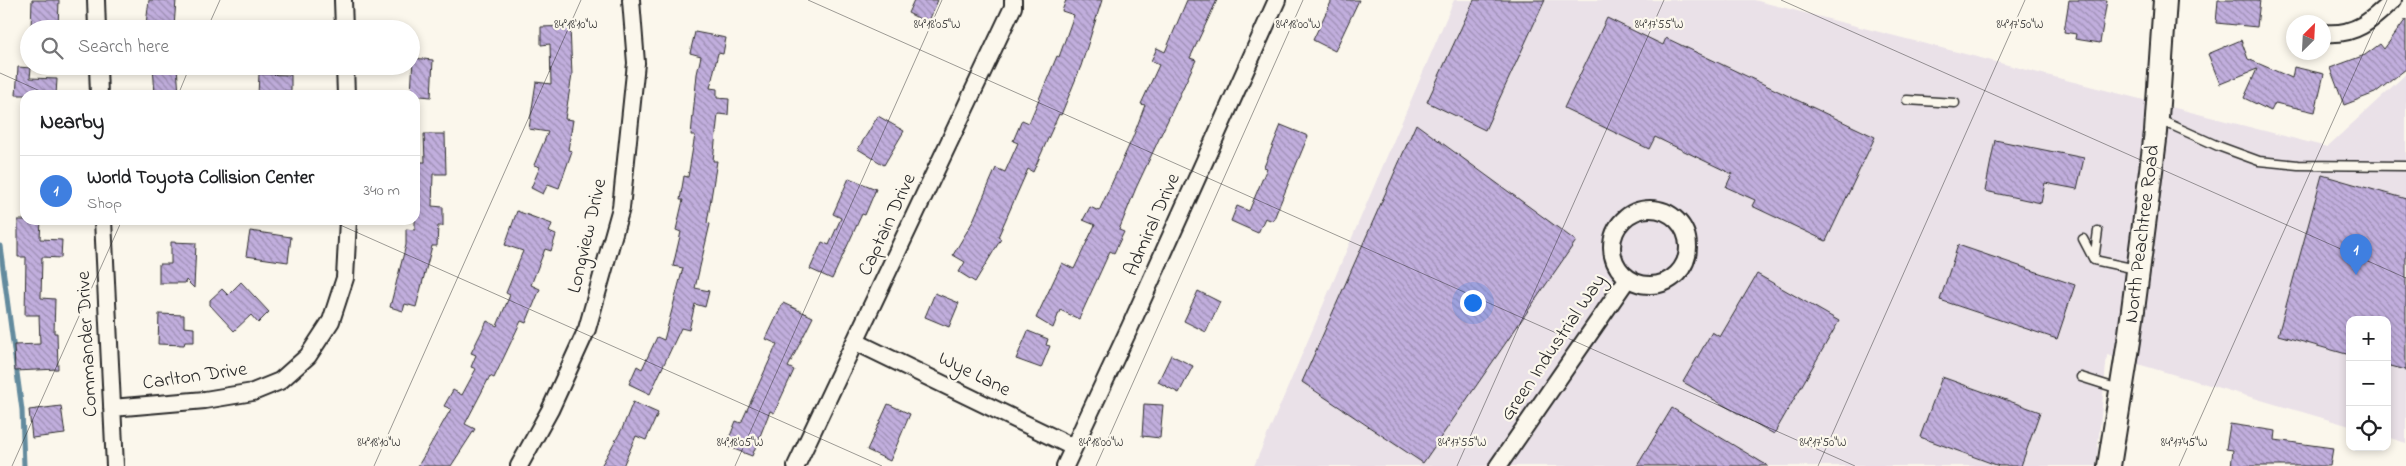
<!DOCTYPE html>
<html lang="en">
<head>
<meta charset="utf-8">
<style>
	:root { --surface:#fff; --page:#f2f2f2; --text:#202124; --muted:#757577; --line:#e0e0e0; --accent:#2b2b2b }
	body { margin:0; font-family:"Indie Flower",sans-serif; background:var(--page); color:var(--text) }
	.controls { position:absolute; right:15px; bottom:15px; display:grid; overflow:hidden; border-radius:10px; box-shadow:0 2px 8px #0003 }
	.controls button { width:45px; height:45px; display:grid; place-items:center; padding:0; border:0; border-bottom:1px solid var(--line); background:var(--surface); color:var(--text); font:25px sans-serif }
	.compass { position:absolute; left:2286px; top:15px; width:45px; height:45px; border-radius:50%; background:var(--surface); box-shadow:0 2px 8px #0003; rotate:24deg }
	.you { position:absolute; left:1472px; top:302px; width:18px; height:18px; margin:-12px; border:4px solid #fff; border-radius:50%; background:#1a73e8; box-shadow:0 0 0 8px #1a73e833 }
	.badge { display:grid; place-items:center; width:32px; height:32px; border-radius:50%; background:var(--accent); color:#fff; font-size:16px; font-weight:700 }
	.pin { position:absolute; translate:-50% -41px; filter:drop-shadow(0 1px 2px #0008) }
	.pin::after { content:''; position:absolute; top:26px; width:18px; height:15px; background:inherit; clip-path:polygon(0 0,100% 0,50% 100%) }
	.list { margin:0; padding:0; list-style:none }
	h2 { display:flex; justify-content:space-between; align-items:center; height:65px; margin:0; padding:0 20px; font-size:21px }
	h2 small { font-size:16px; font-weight:400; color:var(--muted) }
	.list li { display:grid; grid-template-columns:32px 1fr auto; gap:15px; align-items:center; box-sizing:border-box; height:70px; padding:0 20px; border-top:1px solid var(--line) }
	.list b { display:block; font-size:19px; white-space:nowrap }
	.list p { margin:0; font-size:16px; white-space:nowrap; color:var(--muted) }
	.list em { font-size:16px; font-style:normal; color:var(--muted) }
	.icon { flex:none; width:28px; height:28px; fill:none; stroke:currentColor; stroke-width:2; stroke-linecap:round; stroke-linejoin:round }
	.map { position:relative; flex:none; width:2406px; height:466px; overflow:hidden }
	.search { position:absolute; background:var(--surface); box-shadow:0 2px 8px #0003; left:20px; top:20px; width:400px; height:55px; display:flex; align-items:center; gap:12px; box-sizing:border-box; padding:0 18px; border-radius:28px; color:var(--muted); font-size:19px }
	.panel { position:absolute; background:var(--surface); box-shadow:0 2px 8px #0003; left:20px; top:90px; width:400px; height:135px; border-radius:15px }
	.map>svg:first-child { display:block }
	.built { fill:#eae1e8 }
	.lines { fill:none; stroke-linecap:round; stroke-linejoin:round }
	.stream { stroke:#638b9e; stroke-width:5 }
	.building { fill:url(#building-back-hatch); stroke:#2b2b2b }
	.lane-casing { stroke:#2b2b2b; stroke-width:11 }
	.street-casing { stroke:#2b2b2b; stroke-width:20 }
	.secondary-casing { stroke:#2b2b2b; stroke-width:26 }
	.lane { stroke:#fbf7ec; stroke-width:8 }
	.street { stroke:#fbf7ec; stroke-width:16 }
	.secondary { stroke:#fbf7ec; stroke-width:22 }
	.ticks { fill:none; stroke:#2b2b2b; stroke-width:1; stroke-opacity:0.45 }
	.labels { text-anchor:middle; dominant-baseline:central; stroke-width:4.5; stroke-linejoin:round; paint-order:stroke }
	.street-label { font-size:20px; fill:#2b2b2b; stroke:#fbf7ec }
	.ticks-label { font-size:12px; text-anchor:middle; fill:#2b2b2b; stroke:#fbf7ec; stroke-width:4.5; stroke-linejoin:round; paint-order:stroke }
</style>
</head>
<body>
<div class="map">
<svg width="2406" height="466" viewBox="0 0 2406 466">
	<defs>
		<pattern id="building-back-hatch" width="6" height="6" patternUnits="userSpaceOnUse" patternTransform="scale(1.25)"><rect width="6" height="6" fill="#c1aedd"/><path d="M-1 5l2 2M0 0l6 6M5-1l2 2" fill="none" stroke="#9d8eb3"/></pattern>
	</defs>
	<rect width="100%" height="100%" fill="#fbf7ec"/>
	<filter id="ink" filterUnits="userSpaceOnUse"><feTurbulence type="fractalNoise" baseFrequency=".02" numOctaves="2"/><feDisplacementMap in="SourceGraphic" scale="10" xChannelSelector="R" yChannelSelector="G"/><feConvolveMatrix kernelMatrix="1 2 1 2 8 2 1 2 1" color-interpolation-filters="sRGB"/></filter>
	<g filter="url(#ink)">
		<path class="built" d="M 1454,0 L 1754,0 L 2327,147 L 2406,74 L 2406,443 L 2387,437 L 2387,320 L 2350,320 L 2350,426 L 2107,355 L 2096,466 L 1254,466 Z"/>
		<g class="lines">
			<path class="stream" d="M 0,246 L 22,410 L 24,466"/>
		</g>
		<path class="building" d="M 32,0 L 59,0 L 58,29 L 31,29 Z
			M 149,0 L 176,0 L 174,27 L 146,24 Z
			M 914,0 L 938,0 L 928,23 L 908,13 Z
			M 1066,0 L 1102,0 L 1081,66 L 1061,115 L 1059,114 L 1033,172 L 1028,169 L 998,237 L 1001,239 L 975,282 L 959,272 L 965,262 L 953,255 L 972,223 L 996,168 L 1005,172 L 1018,143 L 1013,141 L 1022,120 L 1029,123 L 1057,56 L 1059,57 L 1074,15 L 1062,11 Z
			M 1187,0 L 1217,0 L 1190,58 L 1196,60 L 1136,188 L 1119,230 L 1124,232 L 1114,253 L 1110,251 L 1079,319 L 1060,310 L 1053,328 L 1036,318 L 1062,263 L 1074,269 L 1095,225 L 1083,220 L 1090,207 L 1099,211 L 1133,137 L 1145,105 L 1141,104 L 1159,65 L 1151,61 L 1157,48 L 1165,52 Z
			M 1332,0 L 1359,0 L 1335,51 L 1313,40 Z
			M 1474,0 L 1545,0 L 1485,130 L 1427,102 Z
			M 2069,0 L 2107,0 L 2100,43 L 2075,39 L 2076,34 L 2064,32 Z
			M 2218,0 L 2260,0 L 2257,27 L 2216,23 Z
			M 1607,18 L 1663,45 L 1666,38 L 1875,137 L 1826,241 L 1752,206 L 1755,200 L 1726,187 L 1732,174 L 1655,137 L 1649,149 L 1564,108 Z
			M 2406,19 L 2406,69 L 2375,93 L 2344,105 L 2330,68 L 2365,55 L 2380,44 L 2384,49 Z
			M 570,26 L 572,75 L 565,119 L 573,120 L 568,150 L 572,151 L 559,188 L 548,184 L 543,194 L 531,188 L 540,167 L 534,165 L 548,132 L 529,129 L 536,82 L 551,84 L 550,44 L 541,45 L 541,27 Z
			M 695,32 L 726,38 L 723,54 L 718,53 L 710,88 L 717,89 L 717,98 L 729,99 L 728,115 L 718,114 L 713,161 L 717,161 L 707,223 L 710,224 L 695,288 L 709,291 L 705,307 L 695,304 L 689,330 L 681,328 L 650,394 L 629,384 L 637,366 L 642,369 L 657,337 L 664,340 L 683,268 L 673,266 L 681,232 L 676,230 L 683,200 L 680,200 L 684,176 L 688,177 L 695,135 L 691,135 L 697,74 L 701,56 L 690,53 Z
			M 2241,40 L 2248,59 L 2292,78 L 2294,67 L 2324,74 L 2315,112 L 2275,103 L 2271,111 L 2244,98 L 2257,69 L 2220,84 L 2208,54 Z
			M 413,58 L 433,60 L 431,97 L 411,95 Z
			M 153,66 L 177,66 L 179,95 L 155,95 Z
			M 18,67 L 31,68 L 30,78 L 57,79 L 56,95 L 16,95 Z
			M 259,74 L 291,75 L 291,91 L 285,91 L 285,95 L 258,95 Z
			M 878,116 L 904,131 L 884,165 L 858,149 Z
			M 1416,124 L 1576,241 L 1423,463 L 1302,382 Z
			M 1281,125 L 1308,136 L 1273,221 L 1265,218 L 1258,233 L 1231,221 L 1237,206 L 1249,211 L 1267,168 L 1264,167 Z
			M 424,134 L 445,134 L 446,174 L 433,174 L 432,206 L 443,207 L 443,226 L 438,226 L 437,246 L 432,246 L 416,307 L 405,304 L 403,311 L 390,307 L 406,245 L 406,229 L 415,230 L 415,162 L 425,162 Z
			M 1995,140 L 2084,158 L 2077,189 L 2045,183 L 2041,203 L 1985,191 Z
			M 2322,175 L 2406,199 L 2406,370 L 2387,365 L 2387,320 L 2350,320 L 2350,355 L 2278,335 Z
			M 849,178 L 876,189 L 865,215 L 862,214 L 832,279 L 810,269 L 822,242 L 829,245 L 841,218 L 833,214 Z
			M 517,211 L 552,224 L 549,232 L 556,235 L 551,251 L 545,249 L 531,285 L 540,289 L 526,323 L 521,321 L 494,378 L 490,376 L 465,424 L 475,429 L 451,466 L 418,466 L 451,409 L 444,406 L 453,390 L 462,395 L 476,369 L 471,367 L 476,355 L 471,353 L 487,321 L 497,326 L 510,295 L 506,293 L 523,251 L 505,245 Z
			M 18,220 L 41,220 L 40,239 L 62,240 L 61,258 L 42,257 L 41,298 L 55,299 L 54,333 L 57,333 L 58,369 L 15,371 L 14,345 L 40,344 L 39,315 L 25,315 L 26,257 L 18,257 Z
			M 250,231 L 291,237 L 288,262 L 246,256 Z
			M 171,242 L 196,243 L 194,288 L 186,280 L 185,283 L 159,283 L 159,264 L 171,264 Z
			M 1958,245 L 2075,285 L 2057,339 L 1940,300 Z
			M 1757,274 L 1839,321 L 1774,434 L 1683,382 L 1712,332 L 1720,337 Z
			M 241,282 L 269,312 L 258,323 L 251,315 L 234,331 L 210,305 L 210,300 L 222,289 L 228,295 Z
			M 1198,291 L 1220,302 L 1206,332 L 1184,321 Z
			M 935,293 L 959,303 L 949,327 L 925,317 Z
			M 783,303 L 813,317 L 788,367 L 794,370 L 774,413 L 770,411 L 752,456 L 726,446 L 736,421 L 741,423 L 777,344 L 766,339 Z
			M 159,314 L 184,315 L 184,327 L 194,328 L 194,342 L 185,342 L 184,345 L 158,344 Z
			M 1028,331 L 1048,339 L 1046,345 L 1050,346 L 1041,368 L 1016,359 Z
			M 1171,355 L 1193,366 L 1179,393 L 1158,382 Z
			M 1942,377 L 2040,412 L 2021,466 L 1999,466 L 1920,437 Z
			M 633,402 L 658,413 L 646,440 L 636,436 L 623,466 L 601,466 L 622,429 Z
			M 888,404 L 910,414 L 890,461 L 867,450 Z
			M 1144,404 L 1163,405 L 1160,438 L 1142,436 Z
			M 61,406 L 65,434 L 32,438 L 29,410 Z
			M 1672,408 L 1768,466 L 1637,466 Z
			M 2230,424 L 2276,431 L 2275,440 L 2333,448 L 2330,466 L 2231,466 L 2233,450 L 2226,449 Z"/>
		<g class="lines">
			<defs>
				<path id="lane" d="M 1907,100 L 1955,103
					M 2158,119 L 2218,146 L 2259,161 L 2298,165 L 2406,166
					M 2083,239 L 2094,260 L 2136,269
					M 2094,260 L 2098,231
					M 2081,377 L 2119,389"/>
				<path id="street" d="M 96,0 L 97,29
					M 343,0 L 344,29
					M 2324,33 C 2355,36 2371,21 2393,0
					M 98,66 L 99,95
					M 345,66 L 346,95
					M1612 247a38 38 0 1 1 76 0a38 38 0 1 1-76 0Z
					M 103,220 L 115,466
					M 856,342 L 1073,447
					M 112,408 L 205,400 L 253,392 L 280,381 L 308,356 L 331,321 L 345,278 L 348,220
					M 519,466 L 550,410 L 587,329 L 621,208 L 636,63 L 631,0
					M 796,466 L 1013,7 L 1013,0
					M 1065,466 L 1130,327 L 1277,0
					M 1498,466 L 1628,278"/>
				<path id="secondary" d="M 2109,466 L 2129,341 L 2156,132 L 2165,0"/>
			</defs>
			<use href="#lane" class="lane-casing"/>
			<use href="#street" class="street-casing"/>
			<use href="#secondary" class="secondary-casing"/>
			<use href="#lane" class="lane"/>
			<use href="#street" class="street"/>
			<use href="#secondary" class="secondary"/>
		</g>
	</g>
	<path class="ticks" d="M 808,0 L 1855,466M 1781,0 L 2406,278M 207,29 L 220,0M 0,73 L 49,95M 178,95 L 190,66M 329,220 L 882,466M 12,466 L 122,220M 374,466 L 581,0M 735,466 L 942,0M 1096,466 L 1303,0M 1457,466 L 1664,0M 1818,466 L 2025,0M 2179,466 L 2387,0"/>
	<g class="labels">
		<g class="street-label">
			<text transform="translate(888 225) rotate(-65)">Captain Drive</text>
			<text transform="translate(1153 225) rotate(-66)">Admiral Drive</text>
			<text transform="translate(2143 234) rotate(-83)">North Peachtree Road</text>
			<text transform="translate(588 236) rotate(-77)">Longview Drive</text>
			<text transform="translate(88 344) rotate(-93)">Commander Drive</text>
			<text transform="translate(1554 348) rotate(-56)">Green Industrial Way</text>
			<text transform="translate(974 375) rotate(26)">Wye Lane</text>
			<text transform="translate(195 377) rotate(-8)">Carlton Drive</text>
		</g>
	</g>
	<g class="ticks-label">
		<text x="576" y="28">84°18'10"W</text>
		<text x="937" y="28">84°18'05"W</text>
		<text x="1659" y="28">84°17'55"W</text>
		<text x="1298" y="28">84°18'00"W</text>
		<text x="2020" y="28">84°17'50"W</text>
		<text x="379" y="446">84°18'10"W</text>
		<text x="740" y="446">84°18'05"W</text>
		<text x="1101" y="446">84°18'00"W</text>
		<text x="1462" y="446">84°17'55"W</text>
		<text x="1823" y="446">84°17'50"W</text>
		<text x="2184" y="446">84°17'45"W</text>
	</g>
</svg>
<div class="controls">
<button>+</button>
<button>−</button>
<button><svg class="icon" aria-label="locate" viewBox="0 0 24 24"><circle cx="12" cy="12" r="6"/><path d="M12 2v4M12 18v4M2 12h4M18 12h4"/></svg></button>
</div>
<svg class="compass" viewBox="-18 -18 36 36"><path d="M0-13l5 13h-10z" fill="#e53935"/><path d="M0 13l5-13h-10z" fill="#757577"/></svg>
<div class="you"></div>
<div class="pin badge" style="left:2356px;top:275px;background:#3f7fe0">1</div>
<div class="search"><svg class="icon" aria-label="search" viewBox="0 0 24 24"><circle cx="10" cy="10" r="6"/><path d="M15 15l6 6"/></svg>Search here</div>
<section class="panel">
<h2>Nearby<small></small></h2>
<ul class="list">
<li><span class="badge" style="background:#3f7fe0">1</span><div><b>World Toyota Collision Center</b><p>Shop</p></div><em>340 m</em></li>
</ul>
</section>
</div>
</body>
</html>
